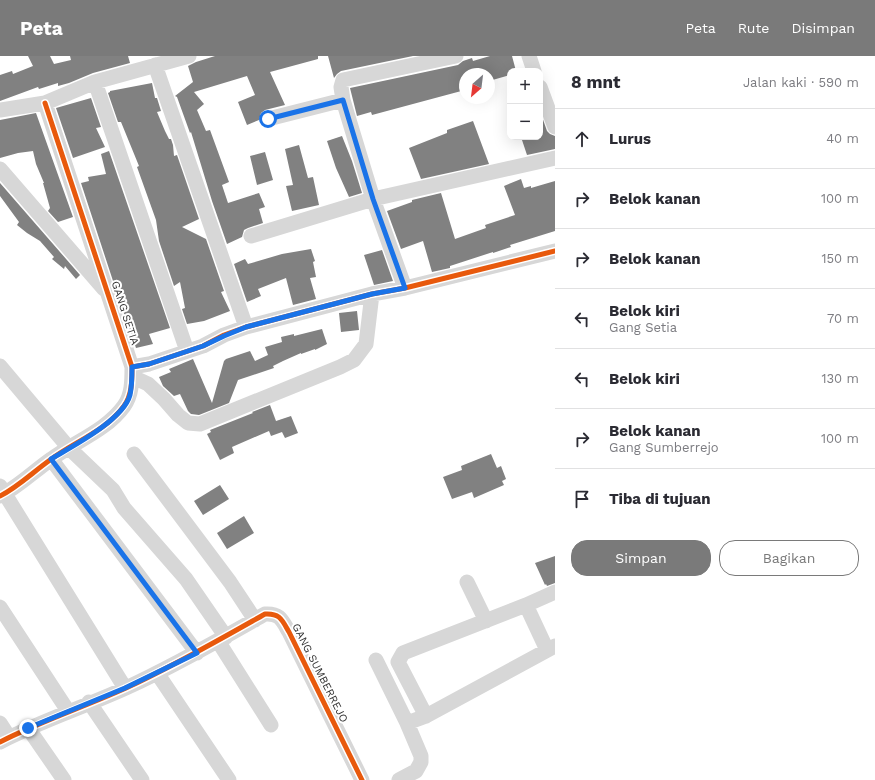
<!DOCTYPE html>
<html lang="id">
<head>
<meta charset="utf-8">
<style>
	:root { --surface:#fff; --page:#f7f7f7; --text:#2b2b33; --muted:#7c7c81; --line:#e1e1e2; --accent:#7a7a7a }
	body { margin:0; font-family:"Work Sans",sans-serif; background:var(--page); color:var(--text) }
	.controls { position:absolute; right:12px; top:12px; display:grid; overflow:hidden; border-radius:8px; box-shadow:0 4px 16px #0002 }
	.controls button { width:36px; height:36px; display:grid; place-items:center; padding:0; border:0; border-bottom:1px solid var(--line); background:var(--surface); color:var(--text); font:20px sans-serif }
	.compass { position:absolute; left:459px; top:12px; width:36px; height:36px; border-radius:50%; background:var(--surface); box-shadow:0 4px 16px #0002; rotate:208deg }
	.stop { position:absolute; width:12px; height:12px; margin:-9px; border:3px solid #1a73e8; border-radius:50%; background:#fff }
	.stop.end { background:#1a73e8; border-color:#fff; box-shadow:0 1px 4px #0008 }
	.list { margin:0; padding:0; list-style:none }
	h2 { display:flex; justify-content:space-between; align-items:center; height:52px; margin:0; padding:0 16px; font-size:17px }
	h2 small { font-size:13px; font-weight:400; color:var(--muted) }
	.list li { display:grid; grid-template-columns:26px 1fr auto; gap:12px; align-items:center; box-sizing:border-box; height:60px; padding:0 16px; border-top:1px solid var(--line) }
	.list b { display:block; font-size:15px; white-space:nowrap }
	.list p { margin:0; font-size:13px; white-space:nowrap; color:var(--muted) }
	.list em { font-size:13px; font-style:normal; color:var(--muted) }
	.actions { display:flex; gap:8px; padding:12px 16px }
	.actions a { flex:1; padding:9px 0; border:1px solid var(--accent); border-radius:16px; text-align:center; font-size:14px; color:var(--accent) }
	.actions .main { background:var(--accent); color:#fff }
	.icon { flex:none; width:22px; height:22px; fill:none; stroke:currentColor; stroke-width:2; stroke-linecap:round; stroke-linejoin:round }
	.map { position:relative; flex:none; width:555px; height:724px; overflow:hidden }
	header { display:flex; align-items:center; gap:24px; box-sizing:border-box; height:56px; padding:0 20px; background:var(--accent); color:#fff }
	header strong { font-size:19px }
	nav { display:flex; gap:22px; margin-inline-start:auto; font-size:14px }
	main { display:flex }
	aside { flex:1; background:var(--surface) }
	.map>svg:first-child { display:block }
	.building { fill:#818181 }
	.lines { fill:none; stroke-linecap:round; stroke-linejoin:round }
	.minor { stroke:#d7d7d7; stroke-width:15 }
	.cycleway-casing { stroke:#fff; stroke-width:8 }
	.cycleway { stroke:#e8590c; stroke-width:5 }
	.route { stroke:#1a73e8; stroke-width:5 }
	.labels { text-anchor:middle; dominant-baseline:central; stroke-width:4; stroke-linejoin:round; paint-order:stroke }
	.street-label { font-size:11px; fill:#333; stroke:#fff }
</style>
</head>
<body>
<header>
<strong>Peta</strong>
<nav><a>Peta</a><a>Rute</a><a>Disimpan</a></nav>
</header>
<main>
<div class="map">
<svg width="555" height="724" viewBox="0 0 555 724">
	<rect width="100%" height="100%" fill="#fff"/>
	<path class="building" d="M 28,0 L 50,0 L 54,8 L 71,4 L 70,0 L 128,0 L 130,7 L 93,17 L 69,27 L 58,30 L 58,27 L 39,33 L 38,31 L 0,45 L 0,19 L 12,15 L 13,18 L 33,10 Z
		M 215,0 L 318,0 L 318,3 L 270,16 L 285,49 L 265,54 L 261,57 L 259,64 L 247,69 L 238,46 L 255,39 L 247,20 L 194,36 L 204,48 L 197,54 L 206,75 L 210,74 L 229,126 L 222,129 L 228,147 L 259,137 L 265,151 L 259,153 L 263,167 L 248,172 L 244,174 L 242,181 L 227,188 L 212,145 L 191,76 L 190,77 L 177,41 L 175,40 L 193,26 L 188,10 L 196,6 Z
		M 328,0 L 413,0 L 341,15 L 337,18 L 334,22 Z
		M 490,0 L 512,0 L 516,15 L 510,15 L 510,19 L 489,25 L 489,18 L 465,18 L 465,34 L 372,59 L 371,56 L 357,60 L 350,32 L 458,9 L 463,5 L 472,2 L 473,5 Z
		M 152,27 L 155,42 L 157,42 L 161,55 L 157,56 L 165,75 L 169,83 L 171,83 L 173,89 L 174,100 L 177,99 L 199,163 L 182,171 L 206,183 L 224,235 L 221,236 L 230,255 L 204,265 L 187,268 L 182,253 L 185,252 L 180,226 L 174,230 L 159,185 L 156,164 L 137,111 L 139,110 L 121,66 L 118,66 L 108,37 L 110,36 L 110,35 Z
		M 91,42 L 101,71 L 96,72 L 105,91 L 73,102 L 56,52 Z
		M 36,57 L 73,161 L 58,166 L 48,155 L 50,152 L 43,127 L 44,127 L 36,108 L 33,95 L 18,97 L 0,102 L 0,64 Z
		M 541,58 L 547,75 L 550,78 L 555,80 L 555,93 L 527,99 L 521,81 L 540,81 Z
		M 473,65 L 489,108 L 421,123 L 409,92 L 447,77 L 447,74 Z
		M 342,80 L 352,105 L 362,137 L 349,141 L 336,112 L 327,85 Z
		M 299,89 L 308,122 L 313,121 L 319,149 L 292,155 L 286,130 L 293,129 L 285,93 Z
		M 109,95 L 170,272 L 149,278 L 153,288 L 136,292 L 122,252 L 116,227 L 114,228 L 81,127 L 89,125 L 88,121 L 106,118 L 101,98 Z
		M 265,96 L 273,124 L 257,129 L 250,100 Z
		M 521,123 L 524,132 L 531,130 L 531,132 L 555,125 L 555,175 L 510,189 L 511,191 L 493,197 L 493,196 L 450,210 L 450,212 L 432,216 L 423,185 L 401,193 L 387,155 L 412,146 L 412,144 L 441,137 L 455,183 L 486,172 L 485,169 L 515,159 L 504,130 Z
		M 0,127 L 80,219 L 76,223 L 65,210 L 64,213 L 52,203 L 54,201 L 40,185 L 27,177 L 17,169 L 19,166 L 0,140 Z
		M 311,193 L 315,205 L 313,206 L 316,221 L 310,222 L 316,243 L 293,249 L 286,222 L 258,233 L 261,240 L 247,246 L 234,208 L 245,203 L 248,208 L 282,198 Z
		M 382,194 L 393,225 L 374,229 L 364,199 Z
		M 357,255 L 359,274 L 341,276 L 339,257 Z
		M 322,273 L 327,288 L 315,294 L 315,293 L 301,298 L 301,297 L 283,305 L 273,310 L 274,312 L 238,324 L 229,347 L 199,359 L 191,358 L 188,355 L 180,338 L 174,340 L 163,330 L 159,321 L 171,316 L 169,313 L 193,303 L 212,347 L 224,305 L 226,303 L 250,295 L 255,305 L 268,299 L 265,291 L 282,286 L 281,281 L 294,278 L 294,280 Z
		M 270,349 L 276,365 L 291,360 L 298,377 L 285,382 L 282,376 L 271,380 L 269,375 L 232,391 L 234,397 L 220,404 L 207,378 L 211,376 L 210,374 L 253,357 L 252,356 Z
		M 491,398 L 497,412 L 501,410 L 506,423 L 502,425 L 504,429 L 474,442 L 472,436 L 452,443 L 443,421 L 462,414 L 461,410 Z
		M 220,429 L 229,443 L 203,459 L 194,445 Z
		M 244,460 L 254,477 L 227,493 L 217,477 Z
		M 555,500 L 555,527 L 547,530 L 546,528 L 545,529 L 535,507 Z"/>
	<g class="lines">
		<path class="minor" d="M 529,0 L 534,15
			M 155,9 L 246,271
			M 95,26 L 187,295
			M 540,31 L 555,71
			M 0,54 L 45,47 L 95,26 L 189,0
			M 268,63 L 343,44
			M 0,113 L 104,233
			M 251,180 L 373,143 L 555,102
			M 405,232 L 373,143 L 343,44 L 341,31 L 343,24 L 456,0
			M 0,310 L 69,392 L 113,434 L 124,452 L 186,523 L 226,581
			M 132,311 L 149,308 L 203,290 L 224,279 L 246,271 L 372,238 L 405,232 L 555,195
			M 132,324 L 135,322 L 148,328 L 164,343 L 178,359 L 188,367 L 200,368 L 340,311 L 354,304 L 366,288 L 372,238
			M 134,398 L 230,526 L 255,564
			M 51,403 L 197,597
			M 0,430 L 125,632
			M 0,440 C 18,431 33,416 50,404 C 74,386 106,375 124,350 C 132,339 132,325 132,311 L 45,47
			M 467,526 L 486,565
			M 526,549 L 547,594
			M 0,551 L 68,655
			M 218,585 L 271,669
			M 376,604 L 407,667 L 421,700 L 421,706 L 416,715 L 399,724
			M 157,617 L 229,724
			M 89,646 L 142,724
			M 426,660 L 398,606 L 403,597 L 526,549 L 555,536
			M 0,667 L 9,681
			M 407,667 L 426,660 L 555,590
			M 28,672 L 64,724
			M 0,686 C 41,665 84,651 126,632 C 174,610 219,584 265,558 C 280,557 282,564 289,576 L 362,724"/>
		<defs>
			<path id="cycleway" d="M 132,311 L 149,308 L 203,290 L 224,279 L 246,271 L 372,238 L 405,232 L 555,195
				M 0,440 C 18,431 33,416 50,404 C 74,386 106,375 124,350 C 132,339 132,325 132,311 L 45,47
				M 0,686 C 41,665 84,651 126,632 C 174,610 219,584 265,558 C 280,557 282,564 289,576 L 362,724"/>
		</defs>
		<use href="#cycleway" class="cycleway-casing"/>
		<use href="#cycleway" class="cycleway"/>
	</g>
	<g class="lines">
		<path class="route" d="M 28,672 L 125,632 L 197,597 L 51,403 C 73,390 123,364 130,339 C 132,330 132,321 132,311 L 149,308 L 203,290 L 224,280 L 246,271 L 372,238 L 405,232 L 373,143 L 343,44 L 268,63"/>
	</g>
	<g class="labels">
		<g class="street-label">
			<text transform="translate(125 257) rotate(72)">GANG SETIA</text>
			<text transform="translate(320 617) rotate(63)">GANG SUMBERREJO</text>
		</g>
	</g>
</svg>
<div class="controls">
<button>+</button>
<button>−</button>
</div>
<svg class="compass" viewBox="-18 -18 36 36"><path d="M0-13l5 13h-10z" fill="#e53935"/><path d="M0 13l5-13h-10z" fill="#7c7c81"/></svg>
<div class="stop" style="left:268px;top:63px"></div>
<div class="stop end" style="left:28px;top:672px"></div>
</div>
<aside>
<h2>8 mnt<small>Jalan kaki · 590 m</small></h2>
<ul class="list">
<li><svg class="icon" aria-label="ahead" viewBox="0 0 24 24"><path d="M12 20V5M6 11l6-6 6 6"/></svg><div><b>Lurus</b></div><em>40 m</em></li>
<li><svg class="icon" aria-label="right" viewBox="0 0 24 24"><path d="M7 20v-9h11M14 6l5 5-5 5"/></svg><div><b>Belok kanan</b></div><em>100 m</em></li>
<li><svg class="icon" aria-label="right" viewBox="0 0 24 24"><path d="M7 20v-9h11M14 6l5 5-5 5"/></svg><div><b>Belok kanan</b></div><em>150 m</em></li>
<li><svg class="icon" aria-label="left" viewBox="0 0 24 24"><path d="M17 20v-9H6M10 6l-5 5 5 5"/></svg><div><b>Belok kiri</b><p>Gang Setia</p></div><em>70 m</em></li>
<li><svg class="icon" aria-label="left" viewBox="0 0 24 24"><path d="M17 20v-9H6M10 6l-5 5 5 5"/></svg><div><b>Belok kiri</b></div><em>130 m</em></li>
<li><svg class="icon" aria-label="right" viewBox="0 0 24 24"><path d="M7 20v-9h11M14 6l5 5-5 5"/></svg><div><b>Belok kanan</b><p>Gang Sumberrejo</p></div><em>100 m</em></li>
<li><svg class="icon" aria-label="arrive" viewBox="0 0 24 24"><path d="M6 21V4h12l-3 4 3 4H6"/></svg><div><b>Tiba di tujuan</b></div></li>
</ul>
<div class="actions"><a class="main">Simpan</a><a>Bagikan</a></div>
</aside>
</main>
</body>
</html>
